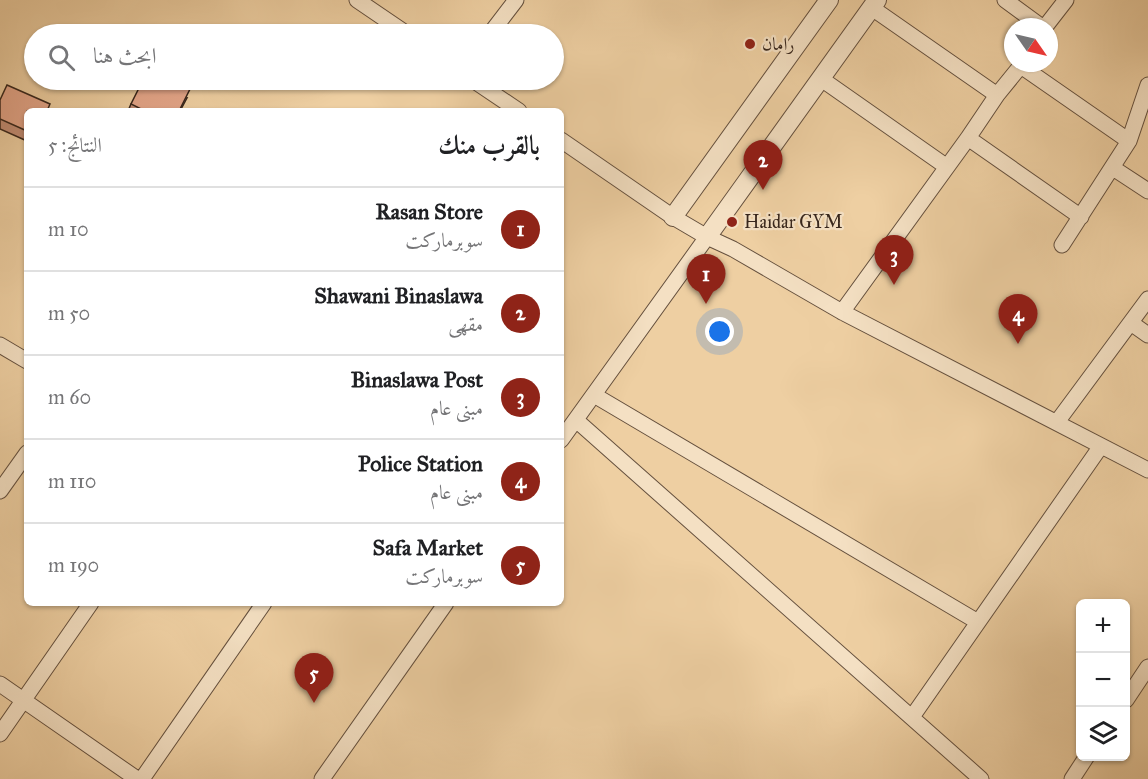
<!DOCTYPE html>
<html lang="ar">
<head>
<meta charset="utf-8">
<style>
	:root { --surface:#fff; --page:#f6f6f6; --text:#202124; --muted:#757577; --line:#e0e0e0; --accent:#8f2418 }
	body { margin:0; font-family:"IM FELL Great Primer",Amiri,serif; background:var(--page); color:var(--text); direction:rtl }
	.controls { position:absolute; right:18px; bottom:18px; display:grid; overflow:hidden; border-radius:9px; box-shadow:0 2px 4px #0004 }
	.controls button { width:54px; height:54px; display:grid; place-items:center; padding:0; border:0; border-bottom:2px solid var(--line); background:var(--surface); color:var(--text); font:30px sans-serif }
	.compass { position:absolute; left:1004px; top:18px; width:54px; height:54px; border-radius:50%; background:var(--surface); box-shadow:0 2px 4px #0004; rotate:124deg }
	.you { position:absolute; left:720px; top:332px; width:21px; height:21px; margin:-15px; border:4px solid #fff; border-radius:50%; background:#1a73e8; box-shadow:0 0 0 9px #1a73e833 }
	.badge { display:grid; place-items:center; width:39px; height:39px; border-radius:50%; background:var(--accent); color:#fff; font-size:20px; font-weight:700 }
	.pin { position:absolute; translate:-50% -50px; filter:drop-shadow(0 2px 3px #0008) }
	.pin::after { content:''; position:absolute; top:32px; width:21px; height:18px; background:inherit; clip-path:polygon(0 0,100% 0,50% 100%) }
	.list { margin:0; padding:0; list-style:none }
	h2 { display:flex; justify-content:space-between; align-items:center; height:78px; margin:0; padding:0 24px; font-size:26px }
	h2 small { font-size:20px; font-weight:400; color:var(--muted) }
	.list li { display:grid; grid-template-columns:39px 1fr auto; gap:18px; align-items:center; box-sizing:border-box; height:84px; padding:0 24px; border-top:2px solid var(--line) }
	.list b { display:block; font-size:22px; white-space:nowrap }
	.list p { margin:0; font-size:20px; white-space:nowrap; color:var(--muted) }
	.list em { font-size:20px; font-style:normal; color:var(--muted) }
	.icon { flex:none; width:33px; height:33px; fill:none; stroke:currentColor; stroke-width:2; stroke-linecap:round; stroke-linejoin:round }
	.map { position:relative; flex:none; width:1148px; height:779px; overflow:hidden; direction:ltr }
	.search { position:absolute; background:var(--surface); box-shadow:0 2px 4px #0004; left:24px; top:24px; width:540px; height:66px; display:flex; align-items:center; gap:15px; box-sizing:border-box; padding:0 21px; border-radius:33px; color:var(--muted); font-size:22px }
	.panel { position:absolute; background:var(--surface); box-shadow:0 2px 4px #0004; left:24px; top:108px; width:540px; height:498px; border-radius:9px; direction:rtl }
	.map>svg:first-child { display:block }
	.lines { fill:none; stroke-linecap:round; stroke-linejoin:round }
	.minor-casing { stroke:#65503e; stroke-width:17 }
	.tertiary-casing { stroke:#65503e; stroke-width:20 }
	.minor { stroke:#f4e0c3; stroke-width:15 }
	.tertiary { stroke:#f4e0c3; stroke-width:18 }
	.wall { fill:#c48f77; stroke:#37261c; stroke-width:1.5 }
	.building { fill:#e4a68a; stroke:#37261c; stroke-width:1.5 }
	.poi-dot { fill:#8f2418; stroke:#f4e0c3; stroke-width:2 }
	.labels { text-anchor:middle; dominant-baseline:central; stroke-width:4.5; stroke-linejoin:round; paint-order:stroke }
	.poi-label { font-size:18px; fill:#37261c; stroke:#f4e0c3; text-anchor:start }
</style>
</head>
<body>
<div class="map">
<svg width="1148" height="779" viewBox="0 0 1148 779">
	<rect width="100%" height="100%" fill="#eecfa2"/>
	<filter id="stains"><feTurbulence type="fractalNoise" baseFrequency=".00333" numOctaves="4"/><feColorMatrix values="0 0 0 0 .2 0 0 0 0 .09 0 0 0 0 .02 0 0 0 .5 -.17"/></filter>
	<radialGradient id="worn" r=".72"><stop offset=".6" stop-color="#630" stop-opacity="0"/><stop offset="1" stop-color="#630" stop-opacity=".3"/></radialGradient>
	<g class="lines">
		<defs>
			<path id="minor" d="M 357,0 L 407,34
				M 1005,0 L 1042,27
				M 872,8 L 997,95
				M 1045,27 L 1066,0
				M 490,34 L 516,0
				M 1021,66 L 1129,141 L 1148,85
				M 820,78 L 947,167
				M 473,80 L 519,111
				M 968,138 L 1081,217
				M 561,140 L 673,217 L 707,237 L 733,249 L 842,312 L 1148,470
				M 1113,168 L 1148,191
				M 1062,245 L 1129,141
				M 842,312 L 968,138 L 997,95 L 1023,63
				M 1131,323 L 1148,335
				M 0,345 L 27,361
				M 594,395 L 978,622
				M 576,420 L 981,779
				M 1057,422 L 1148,299
				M 561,440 L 707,237
				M 0,491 L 27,453
				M 0,684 L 137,779
				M 1126,700 L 1148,667
				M 912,717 L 1101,446
				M 0,734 L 91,603
				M 142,779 L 264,603
				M 322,779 L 446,603
				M 1072,779 L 1087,756"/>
			<path id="tertiary" d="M 673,217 L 829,0
				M 707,237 L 877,0"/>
		</defs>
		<use href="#minor" class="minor-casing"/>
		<use href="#tertiary" class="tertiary-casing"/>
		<use href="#minor" class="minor"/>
		<use href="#tertiary" class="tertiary"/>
	</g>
	<path class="wall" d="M 187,98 L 180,111 L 128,111 L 131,104 Z
		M 0,100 L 27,111 L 27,141 L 0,129 Z"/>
	<path class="building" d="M 143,80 L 181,80 L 192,85 L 179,111 L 145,111 L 131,104 Z
		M 7,85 L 50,104 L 47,111 L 27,111 L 27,131 L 0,119 L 0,100 Z"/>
	<g class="poi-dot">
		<circle cx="750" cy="44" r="6"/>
		<circle cx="732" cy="222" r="6"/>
	</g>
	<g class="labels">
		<g class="poi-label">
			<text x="762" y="44">رامان</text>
			<text x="744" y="222">Haidar GYM</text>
		</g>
	</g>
	<rect width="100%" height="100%" filter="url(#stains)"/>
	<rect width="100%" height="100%" fill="url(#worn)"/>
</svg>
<div class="controls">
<button>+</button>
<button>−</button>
<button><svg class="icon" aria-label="layers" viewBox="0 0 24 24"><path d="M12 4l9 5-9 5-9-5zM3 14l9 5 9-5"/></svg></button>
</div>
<svg class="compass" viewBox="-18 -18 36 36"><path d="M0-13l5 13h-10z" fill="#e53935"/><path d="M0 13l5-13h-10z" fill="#757577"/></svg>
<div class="you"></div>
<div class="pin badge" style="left:706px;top:304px">1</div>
<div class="pin badge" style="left:763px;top:190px">2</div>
<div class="pin badge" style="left:894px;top:285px">3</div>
<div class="pin badge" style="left:1018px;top:344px">4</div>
<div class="pin badge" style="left:314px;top:703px">5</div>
<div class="search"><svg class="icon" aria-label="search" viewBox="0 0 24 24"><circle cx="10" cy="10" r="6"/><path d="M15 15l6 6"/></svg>ابحث هنا</div>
<section class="panel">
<h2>بالقرب منك<small>النتائج: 5</small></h2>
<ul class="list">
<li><span class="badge">1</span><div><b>Rasan Store</b><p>سوبرماركت</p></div><em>10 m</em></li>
<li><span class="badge">2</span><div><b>Shawani Binaslawa</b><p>مقهى</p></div><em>50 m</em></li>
<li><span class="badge">3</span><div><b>Binaslawa Post</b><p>مبنى عام</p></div><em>60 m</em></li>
<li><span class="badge">4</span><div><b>Police Station</b><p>مبنى عام</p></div><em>110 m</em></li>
<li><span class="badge">5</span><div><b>Safa Market</b><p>سوبرماركت</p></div><em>190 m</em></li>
</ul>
</section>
</div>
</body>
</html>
